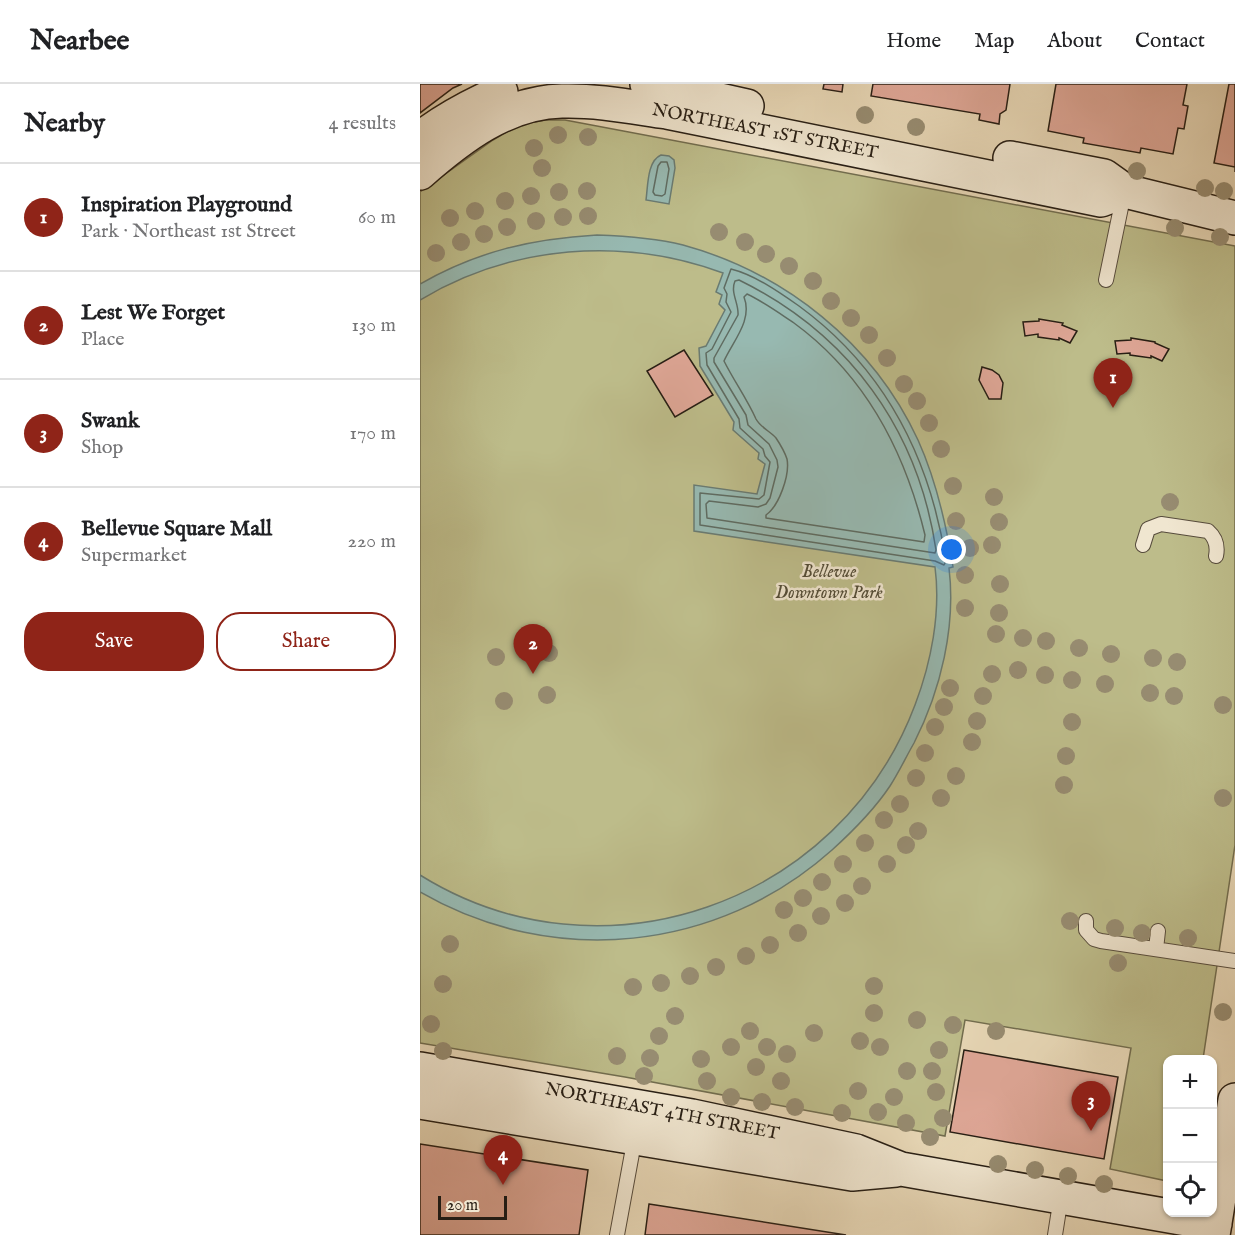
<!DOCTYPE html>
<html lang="en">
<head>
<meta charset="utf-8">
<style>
	:root { --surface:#fff; --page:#f6f6f6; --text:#202124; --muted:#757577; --line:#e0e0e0; --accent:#8f2418 }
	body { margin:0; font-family:"IM FELL English",serif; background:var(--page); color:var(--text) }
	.controls { position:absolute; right:18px; bottom:18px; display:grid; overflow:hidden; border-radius:12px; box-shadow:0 2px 4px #0004 }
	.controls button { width:54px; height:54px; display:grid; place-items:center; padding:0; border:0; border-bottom:2px solid var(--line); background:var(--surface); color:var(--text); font:30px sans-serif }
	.scale { position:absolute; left:18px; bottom:15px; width:69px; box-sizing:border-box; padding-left:6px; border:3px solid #271e14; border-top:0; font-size:16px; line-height:21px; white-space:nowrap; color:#271e14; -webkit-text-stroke:4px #f0e6d0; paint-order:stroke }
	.you { position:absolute; left:532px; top:466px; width:21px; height:21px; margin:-15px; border:4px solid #fff; border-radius:50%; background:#1a73e8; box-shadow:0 0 0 9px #1a73e833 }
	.badge { display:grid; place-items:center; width:39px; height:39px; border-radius:50%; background:var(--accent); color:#fff; font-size:20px; font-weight:700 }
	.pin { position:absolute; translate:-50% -50px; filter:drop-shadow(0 2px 3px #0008) }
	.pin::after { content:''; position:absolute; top:32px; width:21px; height:18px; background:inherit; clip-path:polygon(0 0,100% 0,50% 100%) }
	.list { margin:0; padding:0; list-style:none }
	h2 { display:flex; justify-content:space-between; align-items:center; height:78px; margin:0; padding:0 24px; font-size:26px }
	h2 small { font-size:20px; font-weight:400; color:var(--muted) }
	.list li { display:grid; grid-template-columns:39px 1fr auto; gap:18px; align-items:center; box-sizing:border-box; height:108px; padding:0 24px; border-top:2px solid var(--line) }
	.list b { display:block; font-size:22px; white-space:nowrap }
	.list p { margin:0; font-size:20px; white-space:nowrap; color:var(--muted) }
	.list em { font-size:20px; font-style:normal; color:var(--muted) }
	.actions { display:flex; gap:12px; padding:18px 24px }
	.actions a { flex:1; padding:14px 0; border:2px solid var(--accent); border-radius:24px; text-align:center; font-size:21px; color:var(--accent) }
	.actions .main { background:var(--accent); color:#fff }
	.icon { flex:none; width:33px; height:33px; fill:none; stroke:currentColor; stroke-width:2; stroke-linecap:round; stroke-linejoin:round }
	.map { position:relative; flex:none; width:815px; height:1151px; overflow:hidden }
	header { display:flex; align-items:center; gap:36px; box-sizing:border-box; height:84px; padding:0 30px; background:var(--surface); border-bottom:2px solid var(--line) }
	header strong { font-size:28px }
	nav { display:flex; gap:33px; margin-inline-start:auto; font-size:21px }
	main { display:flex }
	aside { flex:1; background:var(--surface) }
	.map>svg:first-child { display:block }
	.green { fill:#bdbc8a; stroke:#726d4f; stroke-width:1.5 }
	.water { fill:#97b9b1; stroke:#6a7b72; stroke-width:1.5 }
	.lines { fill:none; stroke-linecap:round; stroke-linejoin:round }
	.shore { stroke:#5f6c62; stroke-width:1.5 }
	.building { fill:#dfa797; stroke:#271e14; stroke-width:1.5 }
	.lane-casing { stroke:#574c3d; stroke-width:16 }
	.secondary-casing { stroke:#271e14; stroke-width:36 }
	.lane { stroke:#f0e6d0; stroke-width:14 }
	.secondary { stroke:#f0e6d0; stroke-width:33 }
	.tree { fill:#978c71 }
	.labels { text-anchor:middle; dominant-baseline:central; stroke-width:5; stroke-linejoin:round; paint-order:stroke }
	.street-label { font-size:18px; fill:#271e14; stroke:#f0e6d0 }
	.park-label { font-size:18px; font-style:italic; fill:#544d37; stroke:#f0e6d0 }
</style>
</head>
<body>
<header>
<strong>Nearbee</strong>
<nav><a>Home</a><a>Map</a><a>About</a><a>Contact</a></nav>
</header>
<main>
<aside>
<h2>Nearby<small>4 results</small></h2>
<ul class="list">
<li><span class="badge">1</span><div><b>Inspiration Playground</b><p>Park · Northeast 1st Street</p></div><em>60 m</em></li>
<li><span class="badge">2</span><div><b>Lest We Forget</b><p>Place</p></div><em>130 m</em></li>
<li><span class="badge">3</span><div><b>Swank</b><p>Shop</p></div><em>170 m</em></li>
<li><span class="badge">4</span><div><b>Bellevue Square Mall</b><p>Supermarket</p></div><em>220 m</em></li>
</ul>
<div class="actions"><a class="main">Save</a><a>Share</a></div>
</aside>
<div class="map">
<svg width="815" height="1151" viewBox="0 0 815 1151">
	<rect width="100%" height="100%" fill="#e8d8b7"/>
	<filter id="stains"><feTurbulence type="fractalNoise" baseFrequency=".00333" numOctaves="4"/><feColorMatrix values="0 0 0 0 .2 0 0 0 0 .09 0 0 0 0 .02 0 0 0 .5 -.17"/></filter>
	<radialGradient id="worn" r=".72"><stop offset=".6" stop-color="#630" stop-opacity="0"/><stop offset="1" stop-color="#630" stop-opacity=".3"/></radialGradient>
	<path class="green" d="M 125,36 L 145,36 L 815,162 L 815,761 L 783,975 L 748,976 L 747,1097 L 690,1085 L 711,964 L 545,936 L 525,1052 L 205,993 L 0,959 L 0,108 L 73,56 L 98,41 Z"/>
	<path class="water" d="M 241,71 L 249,72 L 254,76 L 255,84 L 249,120 L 226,116 C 228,102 227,77 241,71 Z
		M 177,151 C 206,152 235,154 263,161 C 365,189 453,259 498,356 C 516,396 526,439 533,483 L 529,484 C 536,542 521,606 494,659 C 486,673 479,688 470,702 C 454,726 433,747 412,766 C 298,868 133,885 0,808 L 0,791 C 181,904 420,820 495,621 C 511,579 521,529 515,483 L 274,447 L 274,401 L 337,410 L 345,380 L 338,375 L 339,369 L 313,346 L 314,338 L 280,282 L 279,264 L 286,262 L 305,226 L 299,220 L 302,211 L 296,208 L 303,189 C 203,152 92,161 0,216 L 0,200 C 58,167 111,155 177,151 Z"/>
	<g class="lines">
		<path class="shore" d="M 241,78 L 247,78 L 249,85 L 245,110 L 242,112 L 235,111 L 233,108 L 238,82 Z
			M 311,185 C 335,191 359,208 379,222 C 465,285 510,374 526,477 L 524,481 L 515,477 L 280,441 L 280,409 L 339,415 L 344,411 L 350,378 L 345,372 L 343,365 L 320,344 L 319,335 L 287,281 L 286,269 L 292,265 L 311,228 L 306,218 L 307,210 L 304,204 Z
			M 319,196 C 429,250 498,345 516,466 L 515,469 L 287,434 L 286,420 L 289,417 L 338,423 L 346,420 L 350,414 L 358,383 L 357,376 L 349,360 L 328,341 L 326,331 L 294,278 L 294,274 L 318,231 C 319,219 310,209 315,197 Z
			M 327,210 C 344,218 359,229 374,239 C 445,291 485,368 505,451 L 504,458 L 346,434 L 346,431 C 359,422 370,391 367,375 C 365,369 360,360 356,354 C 351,348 340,343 336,335 C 327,315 314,297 304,277 C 313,257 333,236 324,213 Z"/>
	</g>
	<path class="building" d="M 0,0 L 42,0 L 33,4 L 0,29 Z
		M 404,0 L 423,0 L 422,8 L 403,5 Z
		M 453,0 L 590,0 L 586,26 L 580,30 L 579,40 L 559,36 L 560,30 L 451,12 Z
		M 636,0 L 767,0 L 763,21 L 768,22 L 764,45 L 758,44 L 753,70 L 721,64 L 720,69 L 663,59 L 664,54 L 628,47 Z
		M 809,0 L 815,0 L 815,88 L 815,83 L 794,79 Z
		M 619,235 L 643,239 L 642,241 L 657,247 L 650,259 L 639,254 L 639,256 L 618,253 L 618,250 L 605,252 L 603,238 L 619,237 Z
		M 711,254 L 735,258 L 735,259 L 749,265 L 742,277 L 731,272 L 731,274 L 710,271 L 710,269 L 697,270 L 695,257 L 711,256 Z
		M 264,266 L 293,311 L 255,333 L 227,287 Z
		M 562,283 L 572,286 L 579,291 L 583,299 L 581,315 L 569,315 L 559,296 Z
		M 544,966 L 698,993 L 684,1075 L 530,1048 Z
		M 0,1060 L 168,1086 L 159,1151 L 0,1151 Z
		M 229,1120 L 242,1122 L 426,1151 L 225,1151 Z"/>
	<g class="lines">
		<defs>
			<path id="lane" d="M 686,196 L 704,109
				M 723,461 L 728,445 L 741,440 L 788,447 C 796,454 798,462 796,472
				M 666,837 L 666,846 L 674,855 L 681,857 L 815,877
				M 736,865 L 738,847
				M 197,1151 L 215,1053
				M 635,1151 L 641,1113"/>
			<path id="secondary" d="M 227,0 L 327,22
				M 0,55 C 24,35 52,21 81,8
				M 590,74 L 684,92 L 705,107 L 815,134
				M 0,89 C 40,54 86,18 142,17 C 177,16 212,23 247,28 L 681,116 L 705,107
				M 0,985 L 272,1032 L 436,1067 L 481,1085 L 795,1140
				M 0,1018 L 432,1090 L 476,1086
				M 793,1151 L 815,1016"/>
		</defs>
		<use href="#lane" class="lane-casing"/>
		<use href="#secondary" class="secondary-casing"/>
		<use href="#lane" class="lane"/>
		<use href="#secondary" class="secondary"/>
	</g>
	<g class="tree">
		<circle cx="445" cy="31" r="9"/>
		<circle cx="496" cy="43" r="9"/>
		<circle cx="138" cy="51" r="9"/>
		<circle cx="168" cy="53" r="9"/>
		<circle cx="114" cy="64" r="9"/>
		<circle cx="122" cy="84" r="9"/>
		<circle cx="717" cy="87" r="9"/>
		<circle cx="785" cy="104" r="9"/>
		<circle cx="167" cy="107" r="9"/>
		<circle cx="804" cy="107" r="9"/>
		<circle cx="139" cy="108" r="9"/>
		<circle cx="111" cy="112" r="9"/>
		<circle cx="85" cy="117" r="9"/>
		<circle cx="55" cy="127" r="9"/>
		<circle cx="168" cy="132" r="9"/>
		<circle cx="143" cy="133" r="9"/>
		<circle cx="30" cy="134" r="9"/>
		<circle cx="116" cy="137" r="9"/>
		<circle cx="87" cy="143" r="9"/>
		<circle cx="755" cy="144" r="9"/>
		<circle cx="299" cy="148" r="9"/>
		<circle cx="64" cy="150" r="9"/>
		<circle cx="800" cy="153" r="9"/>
		<circle cx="41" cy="158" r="9"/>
		<circle cx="325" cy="158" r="9"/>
		<circle cx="16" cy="169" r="9"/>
		<circle cx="346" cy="170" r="9"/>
		<circle cx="369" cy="182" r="9"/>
		<circle cx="393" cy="197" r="9"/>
		<circle cx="411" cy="217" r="9"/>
		<circle cx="431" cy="234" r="9"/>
		<circle cx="449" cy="251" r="9"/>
		<circle cx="467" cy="274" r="9"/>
		<circle cx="484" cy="300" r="9"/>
		<circle cx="497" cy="317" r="9"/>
		<circle cx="509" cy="339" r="9"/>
		<circle cx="521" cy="365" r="9"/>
		<circle cx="533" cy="402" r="9"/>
		<circle cx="574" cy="413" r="9"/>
		<circle cx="750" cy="418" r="9"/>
		<circle cx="536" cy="437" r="9"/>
		<circle cx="579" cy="438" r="9"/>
		<circle cx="572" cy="461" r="9"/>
		<circle cx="550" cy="464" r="9"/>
		<circle cx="545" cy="491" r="9"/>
		<circle cx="580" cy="500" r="9"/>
		<circle cx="545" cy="524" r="9"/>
		<circle cx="579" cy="529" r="9"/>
		<circle cx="576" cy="550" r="9"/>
		<circle cx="603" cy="554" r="9"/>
		<circle cx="626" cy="557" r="9"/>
		<circle cx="659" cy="564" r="9"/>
		<circle cx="129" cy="569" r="9"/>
		<circle cx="691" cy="570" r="9"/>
		<circle cx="76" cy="573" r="9"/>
		<circle cx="733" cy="574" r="9"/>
		<circle cx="757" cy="578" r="9"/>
		<circle cx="598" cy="586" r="9"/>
		<circle cx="572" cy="590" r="9"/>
		<circle cx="625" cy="591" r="9"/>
		<circle cx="652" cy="596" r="9"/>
		<circle cx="685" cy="600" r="9"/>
		<circle cx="530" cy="604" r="9"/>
		<circle cx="730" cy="609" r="9"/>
		<circle cx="127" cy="611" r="9"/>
		<circle cx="563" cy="612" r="9"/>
		<circle cx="754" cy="612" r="9"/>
		<circle cx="84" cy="617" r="9"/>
		<circle cx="803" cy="621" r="9"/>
		<circle cx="524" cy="623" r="9"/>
		<circle cx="557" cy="637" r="9"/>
		<circle cx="652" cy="638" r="9"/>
		<circle cx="515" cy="643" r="9"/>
		<circle cx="552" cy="658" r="9"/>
		<circle cx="505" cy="669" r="9"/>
		<circle cx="646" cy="672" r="9"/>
		<circle cx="536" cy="692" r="9"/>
		<circle cx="496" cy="694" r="9"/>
		<circle cx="644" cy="701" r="9"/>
		<circle cx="521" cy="714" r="9"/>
		<circle cx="803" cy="714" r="9"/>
		<circle cx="480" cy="720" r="9"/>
		<circle cx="464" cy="736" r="9"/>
		<circle cx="498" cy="747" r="9"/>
		<circle cx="445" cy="759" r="9"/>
		<circle cx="486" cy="761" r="9"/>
		<circle cx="423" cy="780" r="9"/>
		<circle cx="467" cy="780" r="9"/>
		<circle cx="402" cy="798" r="9"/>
		<circle cx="442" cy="802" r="9"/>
		<circle cx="383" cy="814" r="9"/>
		<circle cx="425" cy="819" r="9"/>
		<circle cx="364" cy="826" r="9"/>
		<circle cx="401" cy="832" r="9"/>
		<circle cx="650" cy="837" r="9"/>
		<circle cx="695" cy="844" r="9"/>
		<circle cx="378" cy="849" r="9"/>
		<circle cx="722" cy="849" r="9"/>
		<circle cx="768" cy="854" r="9"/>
		<circle cx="30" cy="860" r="9"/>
		<circle cx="350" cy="861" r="9"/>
		<circle cx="326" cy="872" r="9"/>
		<circle cx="698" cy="879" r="9"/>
		<circle cx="296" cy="883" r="9"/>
		<circle cx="270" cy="892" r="9"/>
		<circle cx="241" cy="899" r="9"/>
		<circle cx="23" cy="900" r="9"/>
		<circle cx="454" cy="902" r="9"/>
		<circle cx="213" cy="903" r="9"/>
		<circle cx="803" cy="928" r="9"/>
		<circle cx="454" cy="929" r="9"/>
		<circle cx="255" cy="932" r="9"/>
		<circle cx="497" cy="936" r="9"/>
		<circle cx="11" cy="940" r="9"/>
		<circle cx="533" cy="941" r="9"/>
		<circle cx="330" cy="947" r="9"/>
		<circle cx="576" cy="947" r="9"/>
		<circle cx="394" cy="949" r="9"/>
		<circle cx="239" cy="952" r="9"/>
		<circle cx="440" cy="957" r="9"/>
		<circle cx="311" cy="963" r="9"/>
		<circle cx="347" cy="963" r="9"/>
		<circle cx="460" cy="963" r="9"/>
		<circle cx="519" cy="966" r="9"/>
		<circle cx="23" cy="967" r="9"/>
		<circle cx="367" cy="970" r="9"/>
		<circle cx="197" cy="972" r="9"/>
		<circle cx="230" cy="974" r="9"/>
		<circle cx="281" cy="975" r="9"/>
		<circle cx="336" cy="983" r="9"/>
		<circle cx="487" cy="987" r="9"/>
		<circle cx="512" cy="987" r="9"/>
		<circle cx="224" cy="992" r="9"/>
		<circle cx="287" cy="997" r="9"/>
		<circle cx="361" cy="997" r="9"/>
		<circle cx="438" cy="1007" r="9"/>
		<circle cx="516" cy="1008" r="9"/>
		<circle cx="311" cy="1013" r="9"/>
		<circle cx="474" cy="1013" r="9"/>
		<circle cx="342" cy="1018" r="9"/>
		<circle cx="375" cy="1023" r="9"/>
		<circle cx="458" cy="1028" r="9"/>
		<circle cx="422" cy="1029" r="9"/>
		<circle cx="523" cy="1034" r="9"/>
		<circle cx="486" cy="1039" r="9"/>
		<circle cx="510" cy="1053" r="9"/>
		<circle cx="578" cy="1080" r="9"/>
		<circle cx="615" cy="1086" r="9"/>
		<circle cx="648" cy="1092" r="9"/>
		<circle cx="684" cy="1100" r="9"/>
	</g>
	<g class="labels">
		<g class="street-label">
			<text transform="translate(345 48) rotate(11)">NORTHEAST 1ST STREET</text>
			<text transform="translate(242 1028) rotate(11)">NORTHEAST 4TH STREET</text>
		</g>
		<g class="park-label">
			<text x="409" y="488">Bellevue<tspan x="409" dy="21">Downtown Park</tspan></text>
		</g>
	</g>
	<rect width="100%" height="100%" filter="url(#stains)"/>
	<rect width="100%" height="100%" fill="url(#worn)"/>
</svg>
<div class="controls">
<button>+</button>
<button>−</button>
<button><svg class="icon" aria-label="locate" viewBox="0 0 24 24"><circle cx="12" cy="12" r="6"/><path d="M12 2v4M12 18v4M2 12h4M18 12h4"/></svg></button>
</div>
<div class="scale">20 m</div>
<div class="you"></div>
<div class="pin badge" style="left:693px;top:324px">1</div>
<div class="pin badge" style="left:113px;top:590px">2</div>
<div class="pin badge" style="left:671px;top:1047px">3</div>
<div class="pin badge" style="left:83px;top:1101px">4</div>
</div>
</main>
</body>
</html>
